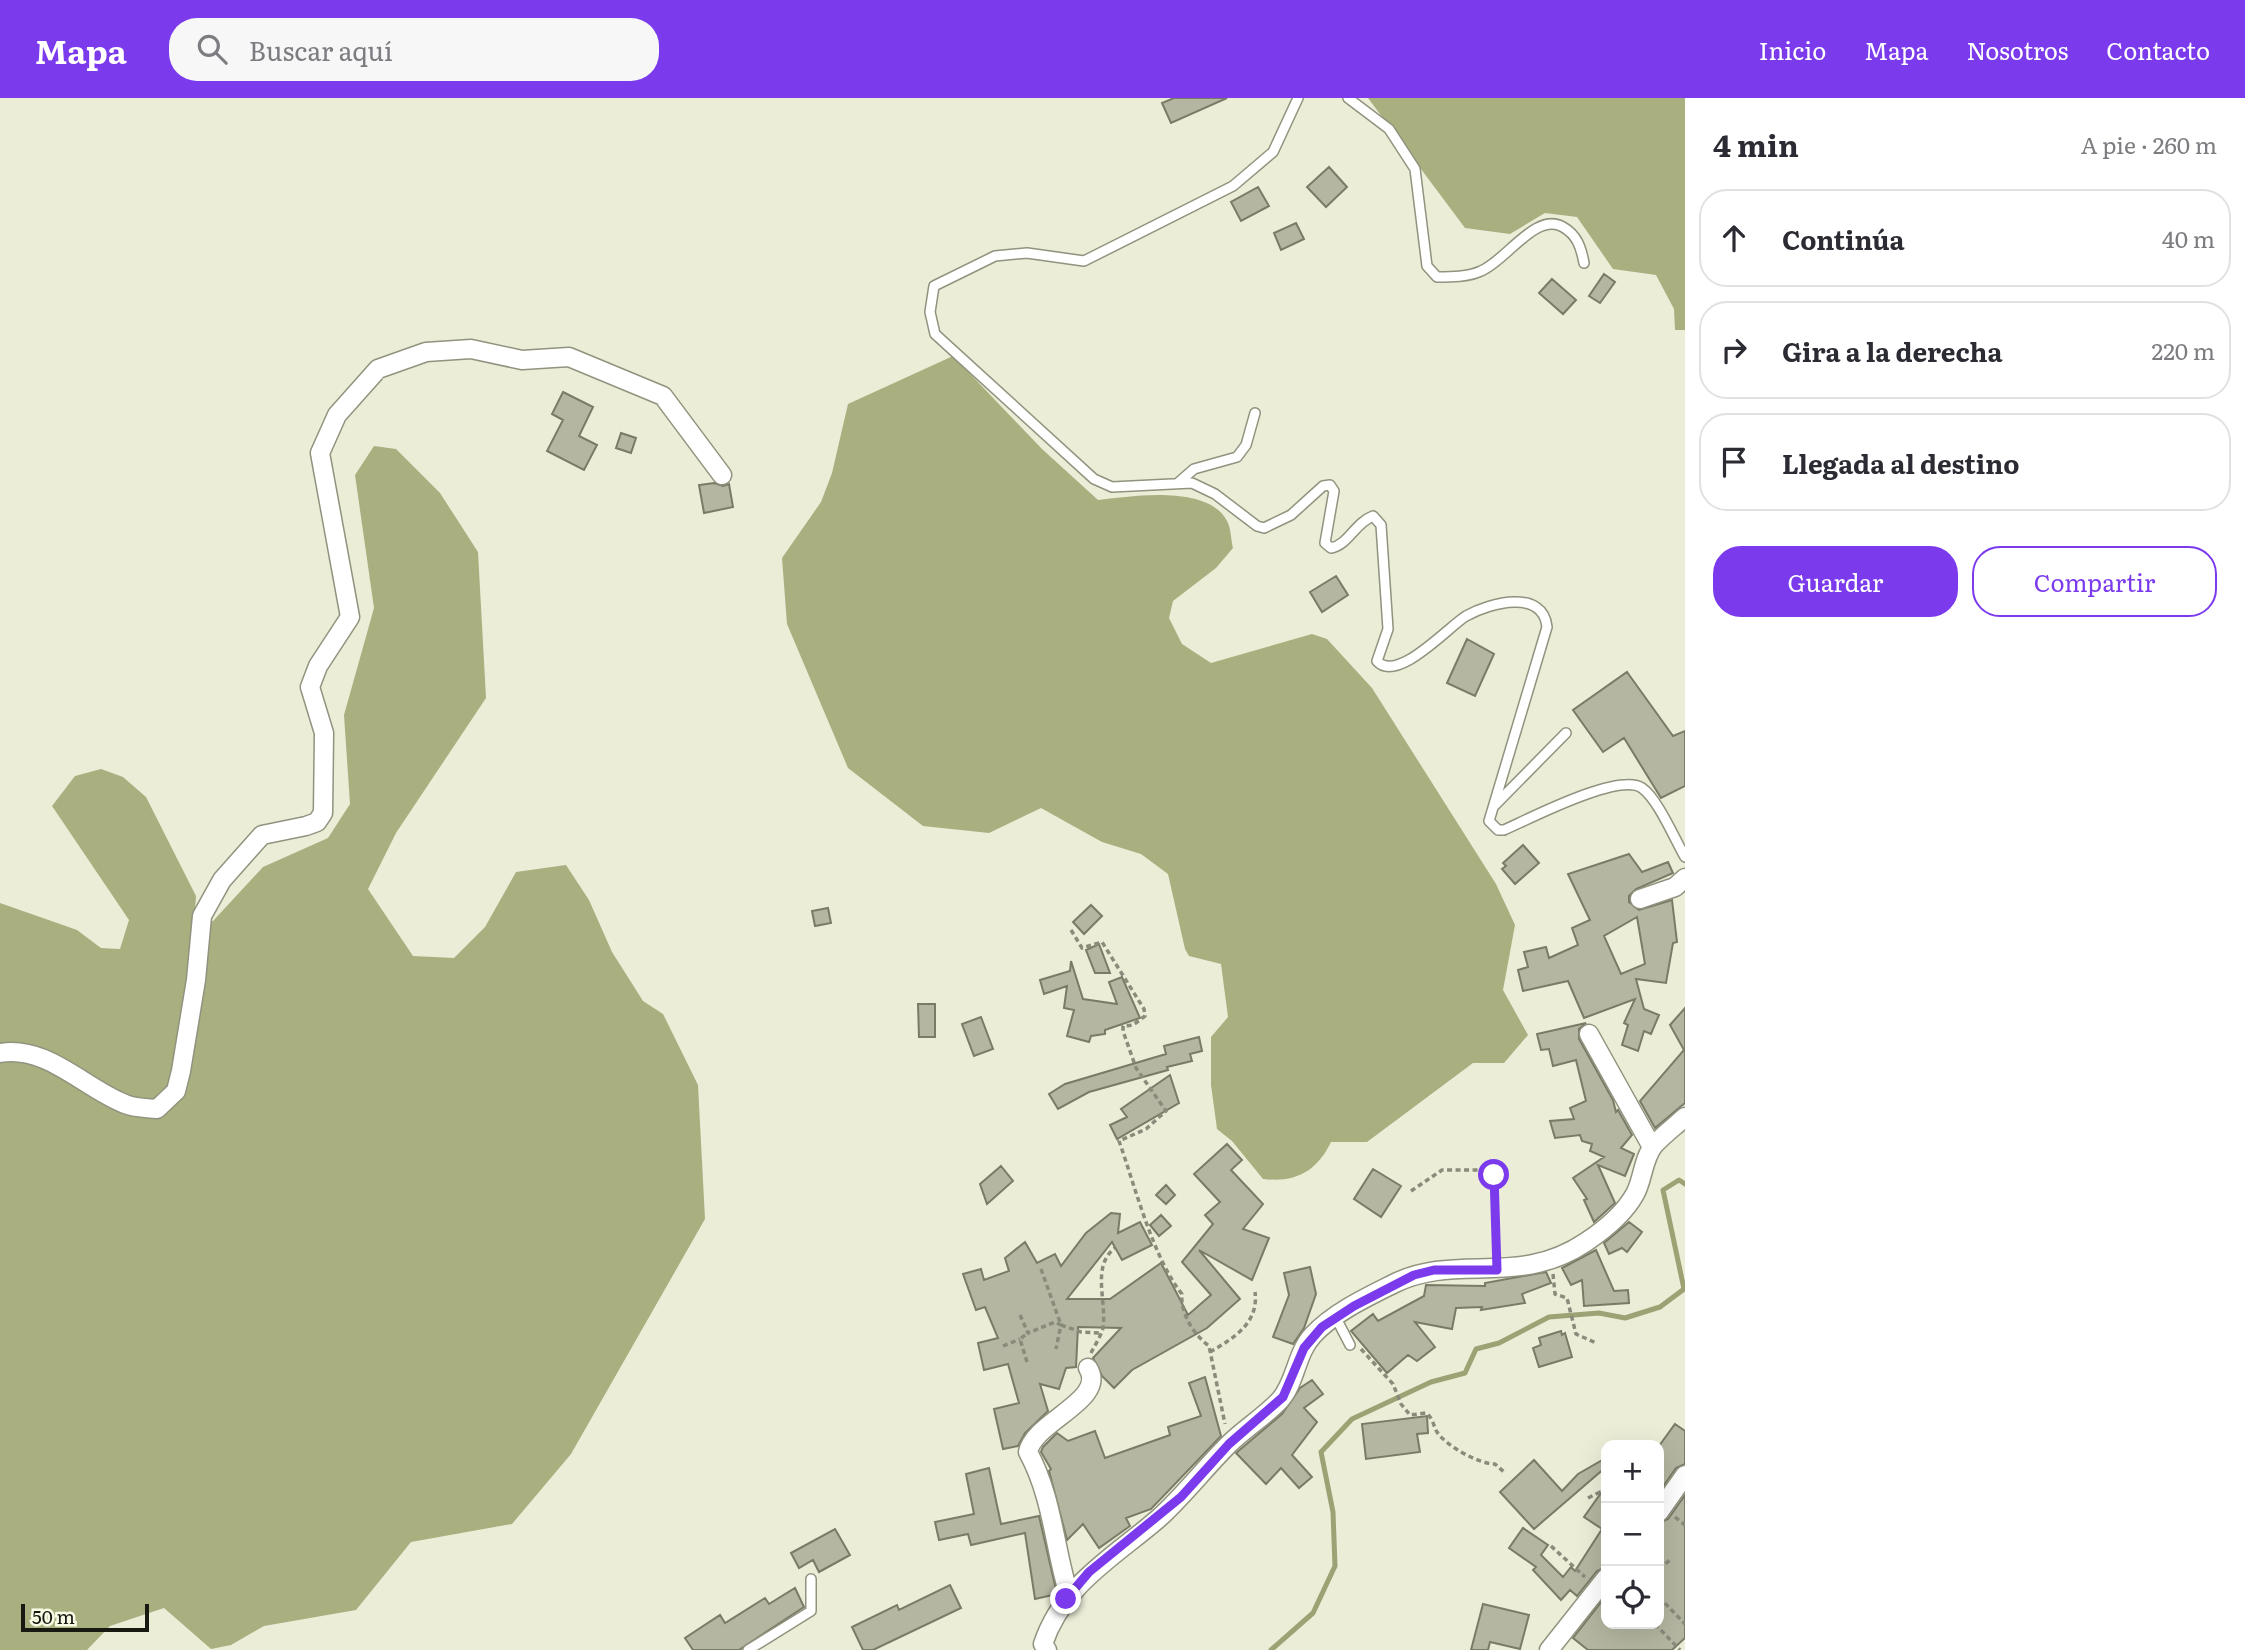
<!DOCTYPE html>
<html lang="es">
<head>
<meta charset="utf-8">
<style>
	:root { --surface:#fff; --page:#f7f7f7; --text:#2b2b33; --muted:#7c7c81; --line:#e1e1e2; --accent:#7c3aed }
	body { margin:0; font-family:Literata,serif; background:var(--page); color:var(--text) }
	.controls { position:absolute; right:21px; bottom:21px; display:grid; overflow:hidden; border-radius:14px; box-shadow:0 7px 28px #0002 }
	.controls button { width:63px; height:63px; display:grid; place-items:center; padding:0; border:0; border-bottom:2px solid var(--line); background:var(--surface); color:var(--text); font:35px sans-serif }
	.scale { position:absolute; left:21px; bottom:18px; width:128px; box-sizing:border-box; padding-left:7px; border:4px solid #181911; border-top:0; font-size:19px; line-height:24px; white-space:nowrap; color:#181911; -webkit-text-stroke:5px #f8fbe4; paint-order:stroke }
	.stop { position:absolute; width:21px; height:21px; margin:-16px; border:5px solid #7c3aed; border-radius:50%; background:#fff }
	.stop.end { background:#7c3aed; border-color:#fff; box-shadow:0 2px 7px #0008 }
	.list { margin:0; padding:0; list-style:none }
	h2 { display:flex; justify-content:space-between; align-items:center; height:91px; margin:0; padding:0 28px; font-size:30px }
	h2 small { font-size:23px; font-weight:400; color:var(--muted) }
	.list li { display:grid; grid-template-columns:46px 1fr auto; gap:21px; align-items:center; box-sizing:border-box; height:98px; margin:0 14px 14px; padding:0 14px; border:2px solid var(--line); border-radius:28px }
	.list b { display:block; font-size:26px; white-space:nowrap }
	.list em { font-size:23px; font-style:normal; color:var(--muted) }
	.actions { display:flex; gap:14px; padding:21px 28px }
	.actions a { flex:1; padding:16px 0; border:2px solid var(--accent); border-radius:28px; text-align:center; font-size:24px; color:var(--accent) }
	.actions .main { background:var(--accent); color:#fff }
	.icon { flex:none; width:38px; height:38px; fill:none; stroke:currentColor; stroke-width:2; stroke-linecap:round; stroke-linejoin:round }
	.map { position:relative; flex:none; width:1685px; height:1552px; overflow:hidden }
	header { display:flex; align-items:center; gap:42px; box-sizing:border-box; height:98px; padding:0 35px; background:var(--accent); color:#fff }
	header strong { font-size:33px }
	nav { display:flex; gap:38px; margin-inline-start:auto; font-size:24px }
	.search { width:490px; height:63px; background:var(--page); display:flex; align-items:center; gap:18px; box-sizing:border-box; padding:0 24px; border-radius:28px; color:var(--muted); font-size:26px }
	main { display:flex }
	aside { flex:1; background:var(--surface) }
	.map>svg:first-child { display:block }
	.forest { fill:#aaaf80 }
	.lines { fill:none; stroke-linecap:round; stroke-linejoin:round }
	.stream { stroke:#9da173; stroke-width:5 }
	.building { fill:#b4b6a1; stroke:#797b67; stroke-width:2; fill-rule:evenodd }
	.lane-casing { stroke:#91937e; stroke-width:12 }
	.street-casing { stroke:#91937e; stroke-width:21 }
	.path { stroke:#898b7b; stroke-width:3.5; stroke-dasharray:5 3.5; stroke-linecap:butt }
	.lane { stroke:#fff; stroke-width:9 }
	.street { stroke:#fff; stroke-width:18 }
	.route { stroke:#7c3aed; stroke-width:9 }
</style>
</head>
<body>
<header>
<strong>Mapa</strong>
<div class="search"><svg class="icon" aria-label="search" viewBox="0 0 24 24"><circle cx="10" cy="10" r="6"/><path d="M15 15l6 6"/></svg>Buscar aquí</div>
<nav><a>Inicio</a><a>Mapa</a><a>Nosotros</a><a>Contacto</a></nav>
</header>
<main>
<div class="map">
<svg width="1685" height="1552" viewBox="0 0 1685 1552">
	<rect width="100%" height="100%" fill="#ebedd7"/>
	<path class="forest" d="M 1368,0 L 1685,0 L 1685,232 L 1675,232 L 1674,211 L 1656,177 L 1613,171 L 1577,119 L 1545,115 L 1510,136 L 1465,130 Z
		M 953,258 L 1042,351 L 1098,402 C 1131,398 1208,386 1227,423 C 1231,430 1231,442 1233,450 L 1216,470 L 1173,503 L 1169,520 L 1182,546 L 1211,565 L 1312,536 L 1327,541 L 1372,590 L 1496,786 L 1515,827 L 1503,892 L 1528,937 L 1504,965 L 1473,965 L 1367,1044 L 1331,1044 C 1317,1073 1296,1085 1263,1081 L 1232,1043 L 1217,1031 L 1211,987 L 1211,939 L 1228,919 L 1221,866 L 1189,858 L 1185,851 L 1168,776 L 1141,756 L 1102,744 L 1041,710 L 989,735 L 923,728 L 848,670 L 787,526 L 782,460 L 821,404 L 832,375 L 848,306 Z
		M 374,348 L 396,351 L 440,395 L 478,454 L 486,600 L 396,735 L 368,791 L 413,858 L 454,860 L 485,829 L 516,774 L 566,767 L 589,802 L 612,854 L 643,903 L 663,916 L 698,987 L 705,1121 L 571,1356 L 512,1426 L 411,1444 L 356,1512 L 264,1528 L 231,1547 L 211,1551 L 164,1510 L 110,1528 L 87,1552 L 0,1552 L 0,805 L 77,832 L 101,850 L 120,851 L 129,822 L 52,708 L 75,678 L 101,671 L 123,679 L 146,699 L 196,798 L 194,825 L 213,823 L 263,769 L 328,740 L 350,706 L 344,617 L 374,510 L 355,377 Z"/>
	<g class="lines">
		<path class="stream" d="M 1271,1552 L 1313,1515 L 1335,1468 L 1333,1414 L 1321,1354 L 1352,1321 L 1431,1284 L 1465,1275 L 1476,1251 L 1499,1245 L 1549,1219 L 1599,1215 L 1625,1220 L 1660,1209 L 1684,1191 L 1663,1092 L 1679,1082 L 1685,1086"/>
	</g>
	<path class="building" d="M 1174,0 L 1227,0 L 1171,25 L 1162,5 Z
		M 1329,69 L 1347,89 L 1326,109 L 1307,89 Z
		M 1258,89 L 1269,108 L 1241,123 L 1231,104 Z
		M 1296,125 L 1304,141 L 1281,152 L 1274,135 Z
		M 1604,176 L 1615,184 L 1600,205 L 1589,198 Z
		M 1552,181 L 1576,202 L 1563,216 L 1539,195 Z
		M 563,294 L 593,309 L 579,338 L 597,347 L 584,372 L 547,353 L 563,322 L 552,316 Z
		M 621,335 L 636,340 L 631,355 L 616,350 Z
		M 714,385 L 723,388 L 729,386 L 733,409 L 704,415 L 699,387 Z
		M 1336,478 L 1348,497 L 1322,514 L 1310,494 Z
		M 1467,541 L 1494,556 L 1475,598 L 1447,585 Z
		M 1627,574 L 1673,638 L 1685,633 L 1685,688 L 1661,700 L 1624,640 L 1603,654 L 1573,612 Z
		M 1523,747 L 1539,765 L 1515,786 L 1502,771 L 1506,768 L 1503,765 Z
		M 1629,756 L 1642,774 L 1668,764 L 1673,775 L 1636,791 L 1629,798 L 1629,804 L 1639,812 L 1672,802 L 1677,844 L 1673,845 L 1666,885 L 1636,881 L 1644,911 L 1659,917 L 1651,936 L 1644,933 L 1638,953 L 1622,947 L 1628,927 L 1624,925 L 1635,901 L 1584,920 L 1568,883 L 1523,893 L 1518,872 L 1528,869 L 1524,854 L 1546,849 L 1549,860 L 1578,847 L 1572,830 L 1590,822 L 1568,776 ZM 1637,819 L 1645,866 L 1621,876 L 1604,838 Z
		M 1091,807 L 1102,818 L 1084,836 L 1073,824 Z
		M 828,810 L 831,825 L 815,828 L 812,813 Z
		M 1099,846 L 1110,875 L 1095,875 L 1086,852 Z
		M 1071,863 L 1083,901 L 1117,906 L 1109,884 L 1122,879 L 1140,920 L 1105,932 L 1105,936 L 1091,938 L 1089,944 L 1067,938 L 1074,912 L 1064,910 L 1067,888 L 1044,896 L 1040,882 L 1070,873 Z
		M 918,906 L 935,906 L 935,939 L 919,939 Z
		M 1685,910 L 1685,1005 L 1655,1030 L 1640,1003 L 1684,952 L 1670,927 Z
		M 981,919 L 993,951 L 974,958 L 962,926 Z
		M 1586,925 L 1579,931 L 1579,941 L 1613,1002 L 1616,1014 L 1618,1012 L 1632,1037 L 1621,1050 L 1634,1056 L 1625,1078 L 1598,1067 L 1615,1105 L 1594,1124 L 1584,1102 L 1587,1101 L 1573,1080 L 1604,1059 L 1590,1053 L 1592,1046 L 1582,1043 L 1580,1037 L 1555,1040 L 1550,1023 L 1574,1021 L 1570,1010 L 1586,1003 L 1576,962 L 1553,968 L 1549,951 L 1541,952 L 1537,936 Z
		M 1199,939 L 1202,953 L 1190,956 L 1192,963 L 1167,969 L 1168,972 L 1089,994 L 1058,1011 L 1049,996 L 1065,986 L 1166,956 L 1164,948 Z
		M 1170,977 L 1179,1005 L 1117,1041 L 1110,1027 L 1127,1019 L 1121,1011 Z
		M 1227,1046 L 1242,1062 L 1231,1072 L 1263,1106 L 1243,1131 L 1269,1140 L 1252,1182 L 1199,1152 L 1240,1201 L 1207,1230 L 1132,1272 L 1114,1290 L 1102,1278 L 1093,1260 L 1121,1230 L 1078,1229 L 1076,1269 L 1066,1270 L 1059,1291 L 1040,1286 L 1048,1313 L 1025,1335 L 1018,1348 L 1003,1351 L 994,1311 L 1019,1305 L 1008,1266 L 984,1272 L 978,1245 L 998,1240 L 985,1209 L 976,1212 L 963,1176 L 981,1171 L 984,1182 L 1009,1173 L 1005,1160 L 1025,1144 L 1037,1165 L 1055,1156 L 1061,1168 L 1086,1135 L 1111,1115 L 1120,1116 L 1118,1135 L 1140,1124 L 1152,1147 L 1122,1162 L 1112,1144 L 1067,1201 L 1110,1201 L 1161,1165 L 1188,1217 L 1211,1197 L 1182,1164 L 1213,1126 L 1205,1117 L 1220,1104 L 1194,1076 Z
		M 1001,1068 L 1013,1083 L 987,1106 L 980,1086 Z
		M 1373,1071 L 1401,1088 L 1381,1119 L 1354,1101 Z
		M 1166,1087 L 1175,1097 L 1166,1106 L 1156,1097 Z
		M 1161,1117 L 1171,1128 L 1159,1138 L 1150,1127 Z
		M 1629,1124 L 1642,1134 L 1627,1154 L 1622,1150 L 1609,1156 L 1604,1145 Z
		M 1596,1152 L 1614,1193 L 1628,1192 L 1629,1205 L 1584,1208 L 1582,1182 L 1571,1187 L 1562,1170 Z
		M 1310,1169 L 1316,1196 L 1304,1230 L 1293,1246 L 1273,1239 L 1289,1197 L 1284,1175 Z
		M 1546,1174 L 1551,1185 L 1522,1196 L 1525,1205 L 1481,1212 L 1482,1209 L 1456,1210 L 1452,1231 L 1415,1224 L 1435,1249 L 1417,1263 L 1408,1257 L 1387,1275 L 1351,1233 L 1373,1216 L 1378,1223 L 1424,1198 L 1426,1187 L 1485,1188 L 1485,1185 Z
		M 1561,1233 L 1562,1237 L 1565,1235 L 1572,1259 L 1539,1269 L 1533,1250 L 1541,1247 L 1539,1240 Z
		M 1205,1279 L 1221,1338 L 1151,1411 L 1126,1420 L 1130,1428 L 1099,1450 L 1083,1426 L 1067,1442 L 1049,1373 L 1051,1371 L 1041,1354 L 1043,1349 L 1057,1335 L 1068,1343 L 1095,1333 L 1105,1360 L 1170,1337 L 1168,1329 L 1201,1318 L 1189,1285 Z
		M 1312,1282 L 1323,1296 L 1304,1310 L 1317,1324 L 1292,1357 L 1312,1379 L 1299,1390 L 1281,1370 L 1266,1386 L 1236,1355 L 1282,1316 L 1300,1290 Z
		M 1427,1318 L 1428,1335 L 1417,1336 L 1420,1354 L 1366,1361 L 1362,1326 Z
		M 1675,1326 L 1685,1333 L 1685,1366 L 1676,1370 L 1660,1393 L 1659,1348 Z
		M 1606,1360 L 1606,1369 L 1534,1431 L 1500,1394 L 1534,1362 L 1562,1393 L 1578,1376 Z
		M 989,1370 L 1001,1426 L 1039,1418 L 1057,1496 L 1035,1501 L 1025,1435 L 971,1447 L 968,1436 L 939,1442 L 935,1424 L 974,1416 L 966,1376 Z
		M 1606,1388 L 1606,1469 L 1597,1473 L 1577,1498 L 1570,1492 L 1561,1502 L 1533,1472 L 1536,1469 L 1509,1450 L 1523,1430 L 1548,1447 L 1541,1457 L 1563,1479 L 1571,1469 L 1575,1473 L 1602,1431 L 1584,1419 Z
		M 1685,1397 L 1685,1540 L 1672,1552 L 1588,1552 L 1573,1540 L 1606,1498 L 1606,1526 L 1659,1526 L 1659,1425 L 1668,1421 Z
		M 835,1431 L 850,1457 L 819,1474 L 813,1462 L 799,1470 L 791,1455 Z
		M 950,1487 L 961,1510 L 873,1552 L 863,1552 L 852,1529 L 897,1507 L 899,1512 Z
		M 795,1490 L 804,1509 L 739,1552 L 693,1552 L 685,1540 L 720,1517 L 725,1525 L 765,1500 L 769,1506 Z
		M 1483,1506 L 1529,1517 L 1520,1551 L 1490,1544 L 1488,1552 L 1471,1552 Z"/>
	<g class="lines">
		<defs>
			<path id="lane" d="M 1298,0 L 1273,54 L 1233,88 L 1084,163 L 1027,155 L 995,158 L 934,188 L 930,214 L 935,236 L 1094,381 L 1112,389 L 1192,385 L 1215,396 L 1257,428 L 1264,430 L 1291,417 L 1323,388 L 1330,387 L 1334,393 L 1325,445 L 1331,450 C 1348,447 1355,425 1373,418 L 1381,427 L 1388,531 L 1377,563 C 1397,586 1448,529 1466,518 C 1491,504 1543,491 1547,529 L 1489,723 L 1498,732 L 1504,732 C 1529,721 1619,674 1642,690 C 1658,701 1675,742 1685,759
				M 1348,0 L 1389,31 L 1415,71 L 1427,168 L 1437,179 C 1451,179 1468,179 1481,173 C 1506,163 1536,113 1563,129 C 1577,137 1581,149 1584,165
				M 1178,385 L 1194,371 L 1237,359 L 1246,347 L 1255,315
				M 1495,707 L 1566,635
				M 1336,1220 L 1350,1247
				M 748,1552 L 811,1513 L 811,1481"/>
			<path id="street" d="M 1640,801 L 1675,789 L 1685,780
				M 1589,936 L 1652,1049
				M 0,955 C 47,947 84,990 125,1006 C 134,1010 147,1010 157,1011 L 176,993 L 181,973 L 196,882 L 202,818 L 222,782 L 262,737 L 306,728 L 317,724 L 323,715 L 324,635 L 310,589 L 318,568 L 350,519 L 320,355 L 337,317 L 378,271 L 426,254 L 471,251 L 522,262 L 569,259 L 663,298 L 722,377
				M 1659,1414 L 1685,1377
				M 1069,1497 C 1054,1449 1053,1400 1028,1354 C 1034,1323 1108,1302 1088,1270
				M 1047,1552 L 1043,1546 C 1063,1486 1114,1459 1159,1420 C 1184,1397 1204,1371 1228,1347 C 1244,1331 1264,1319 1280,1302 C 1296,1284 1296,1255 1313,1237 C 1333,1215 1367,1199 1393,1186 C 1457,1154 1518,1190 1586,1144 C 1604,1132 1624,1116 1635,1096 C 1643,1082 1643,1060 1654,1047 C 1663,1037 1675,1028 1685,1019
				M 1549,1552 L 1606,1480"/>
		</defs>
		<use href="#lane" class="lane-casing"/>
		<use href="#street" class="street-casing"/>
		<path class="path" d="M 1071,832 L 1082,850 L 1102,844 L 1144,911 L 1145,918 L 1133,927 L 1123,928 L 1123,933 L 1136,970 L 1166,1013 L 1146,1031 L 1119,1043 C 1135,1088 1153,1160 1182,1196 C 1180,1215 1194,1237 1209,1248 L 1225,1326
			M 1411,1093 L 1442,1072 L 1491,1072 L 1496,1156
			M 1041,1171 L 1061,1227 L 1081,1234 L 1101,1235
			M 1553,1176 L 1555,1196 L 1567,1200 L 1576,1236 L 1596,1245
			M 1020,1217 L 1028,1235 L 1055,1224 L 1061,1227 L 1056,1251
			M 1003,1248 L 1020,1241
			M 1361,1251 L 1393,1286 L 1401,1306 L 1410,1317 L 1426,1315 C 1433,1320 1433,1327 1437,1334 C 1446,1348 1479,1366 1495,1366 L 1504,1374
			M 1210,1254 C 1234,1240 1259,1225 1255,1194
			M 1091,1255 C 1095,1247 1101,1238 1103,1230 C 1107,1203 1091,1168 1115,1150
			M 1027,1264 L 1020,1241 L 1028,1235
			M 1588,1400 L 1600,1394 L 1606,1397
			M 1675,1419 L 1685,1427
			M 1551,1448 L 1585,1479
			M 1659,1471 L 1671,1461
			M 1659,1499 L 1685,1526
			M 1655,1526 L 1680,1552"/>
		<use href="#lane" class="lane"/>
		<use href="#street" class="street"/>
	</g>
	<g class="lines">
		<path class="route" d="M 1066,1501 L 1089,1474 L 1181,1399 L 1229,1346 L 1283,1299 L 1304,1250 L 1322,1229 L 1354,1208 L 1414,1177 L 1434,1172 L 1497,1172 L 1494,1077"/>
	</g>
</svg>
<div class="controls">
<button>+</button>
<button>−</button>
<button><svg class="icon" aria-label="locate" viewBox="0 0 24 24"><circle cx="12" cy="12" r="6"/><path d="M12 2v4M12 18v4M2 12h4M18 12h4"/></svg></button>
</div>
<div class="scale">50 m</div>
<div class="stop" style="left:1494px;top:1077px"></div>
<div class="stop end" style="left:1066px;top:1501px"></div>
</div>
<aside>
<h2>4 min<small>A pie · 260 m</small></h2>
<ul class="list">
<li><svg class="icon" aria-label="ahead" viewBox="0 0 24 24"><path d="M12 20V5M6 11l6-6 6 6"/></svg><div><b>Continúa</b></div><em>40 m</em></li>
<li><svg class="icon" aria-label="right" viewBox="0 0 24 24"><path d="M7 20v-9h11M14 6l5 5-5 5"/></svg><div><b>Gira a la derecha</b></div><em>220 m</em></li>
<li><svg class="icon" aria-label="arrive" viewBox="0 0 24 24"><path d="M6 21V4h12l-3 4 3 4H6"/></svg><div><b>Llegada al destino</b></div></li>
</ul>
<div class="actions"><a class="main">Guardar</a><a>Compartir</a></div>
</aside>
</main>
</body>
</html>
